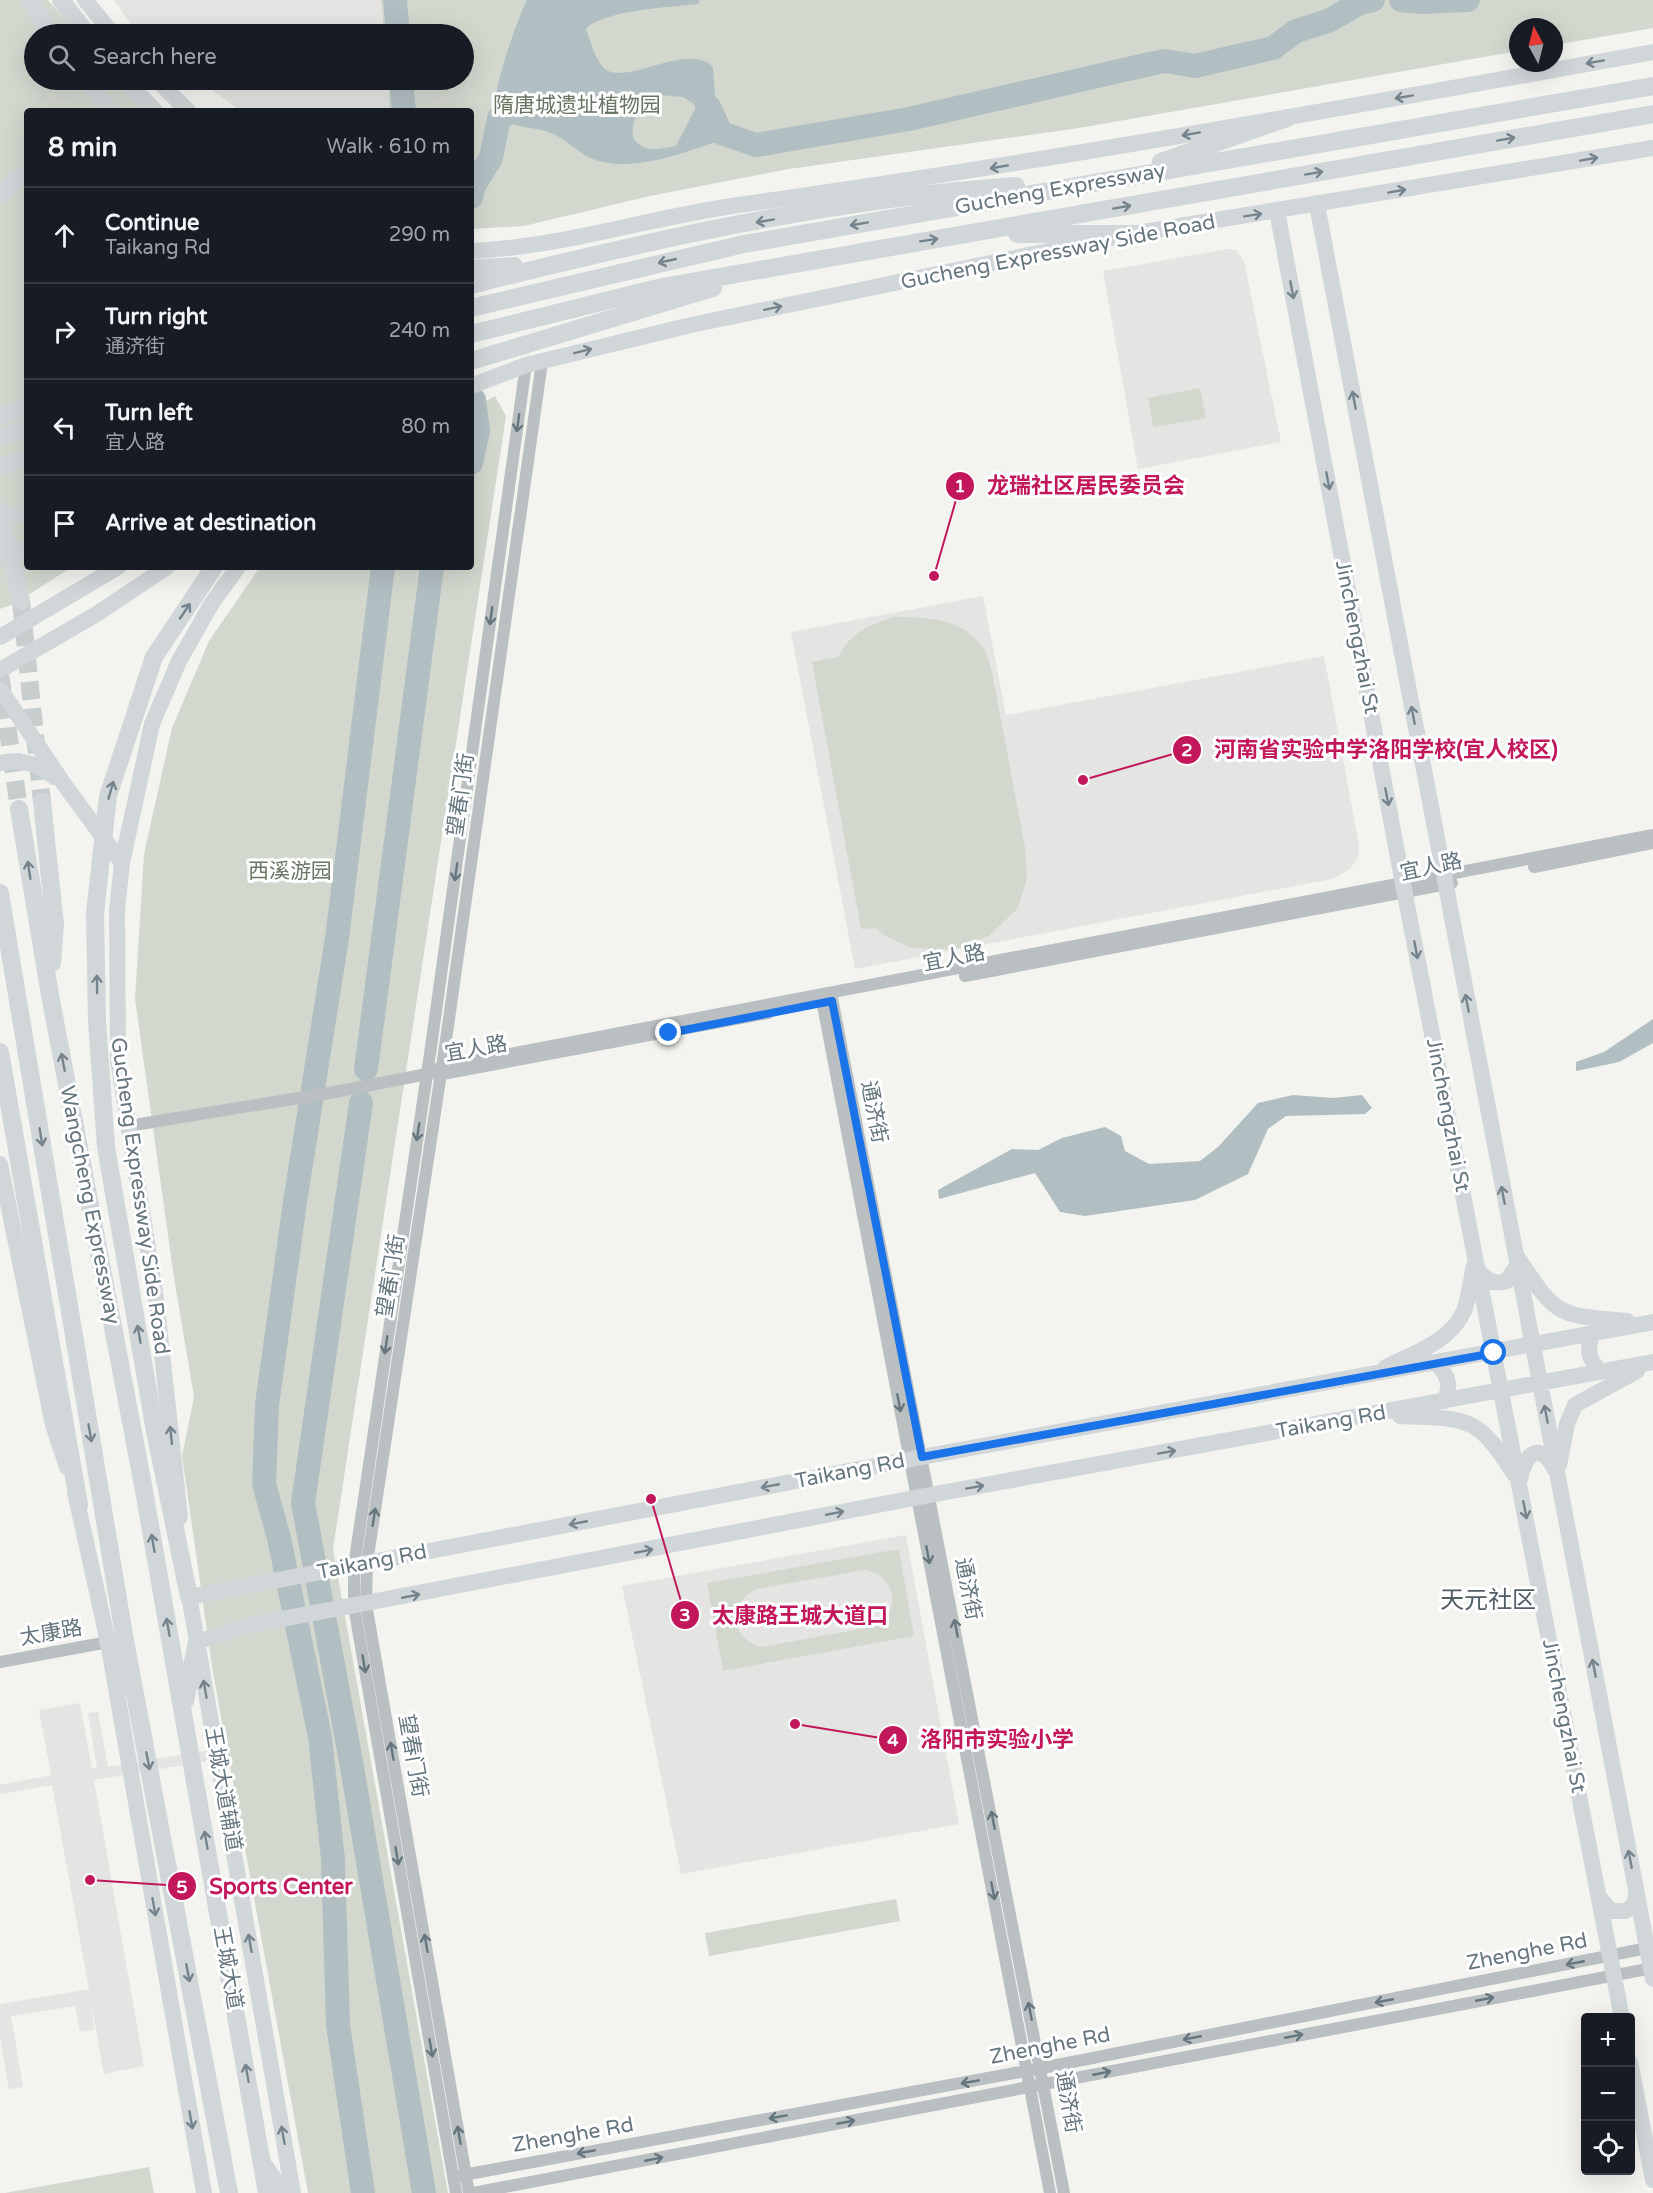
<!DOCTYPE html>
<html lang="en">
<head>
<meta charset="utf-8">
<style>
	:root { --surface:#171b24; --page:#20242c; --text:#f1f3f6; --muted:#9ea1a6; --line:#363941 }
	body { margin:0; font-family:"Varela Round","Noto Sans SC",sans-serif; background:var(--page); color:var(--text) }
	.controls { position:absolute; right:18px; bottom:18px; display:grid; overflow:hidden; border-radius:6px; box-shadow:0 6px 24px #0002 }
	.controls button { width:54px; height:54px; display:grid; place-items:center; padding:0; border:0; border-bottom:2px solid var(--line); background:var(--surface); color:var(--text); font:30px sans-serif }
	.compass { position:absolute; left:1509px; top:18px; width:54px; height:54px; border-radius:50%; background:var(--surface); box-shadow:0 6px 24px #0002; rotate:353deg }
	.stop { position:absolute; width:18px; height:18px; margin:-14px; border:4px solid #1a73e8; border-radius:50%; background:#fff }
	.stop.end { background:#1a73e8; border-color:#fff; box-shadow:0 2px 6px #0008 }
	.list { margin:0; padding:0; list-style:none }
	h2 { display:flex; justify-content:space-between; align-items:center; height:78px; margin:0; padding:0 24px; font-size:26px }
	h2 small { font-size:20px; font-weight:400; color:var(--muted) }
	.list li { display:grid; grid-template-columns:39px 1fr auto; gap:18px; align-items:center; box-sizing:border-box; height:96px; padding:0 24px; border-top:2px solid var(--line) }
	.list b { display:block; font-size:22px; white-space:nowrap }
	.list p { margin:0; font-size:20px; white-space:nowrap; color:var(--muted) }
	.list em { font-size:20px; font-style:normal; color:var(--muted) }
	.icon { flex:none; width:33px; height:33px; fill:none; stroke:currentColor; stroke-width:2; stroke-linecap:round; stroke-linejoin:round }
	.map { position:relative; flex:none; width:1653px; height:2193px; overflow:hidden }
	.search { position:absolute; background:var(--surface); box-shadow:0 6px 24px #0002; left:24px; top:24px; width:450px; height:66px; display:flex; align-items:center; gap:15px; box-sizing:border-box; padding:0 21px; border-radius:33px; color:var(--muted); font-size:22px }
	.panel { position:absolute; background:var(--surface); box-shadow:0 6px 24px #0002; left:24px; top:108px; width:450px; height:462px; border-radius:6px }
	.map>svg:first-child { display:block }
	.built { fill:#e4e4e3 }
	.green { fill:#d3d8cf; fill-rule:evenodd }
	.water { fill:#b2bfc2; fill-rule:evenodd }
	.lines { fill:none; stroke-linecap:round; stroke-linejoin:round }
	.river { stroke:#b2bfc2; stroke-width:24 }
	.highway-tunnel { stroke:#c8cecd; stroke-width:18; stroke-dasharray:18 9; stroke-linecap:butt }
	.minor { stroke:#babfc1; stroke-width:12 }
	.major { stroke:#d1d6d9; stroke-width:16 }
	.highway { stroke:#d1d6d9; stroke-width:18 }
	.oneway { stroke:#75848c }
	.oneway2 { stroke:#65767e }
	.route { stroke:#1a73e8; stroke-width:8 }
	.labels { text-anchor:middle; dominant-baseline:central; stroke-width:6; stroke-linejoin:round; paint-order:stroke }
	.park-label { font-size:21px; fill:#697663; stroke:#fff }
	.street-label { font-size:21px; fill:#65767e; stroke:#fff }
	.quarter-label { font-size:24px; fill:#525e64; stroke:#fff }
	.leader { fill:none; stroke:#c2185b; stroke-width:2 }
	.callout-dot { fill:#c2185b; stroke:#fff; stroke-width:2 }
	.mark-label { font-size:18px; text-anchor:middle; font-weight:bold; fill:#fff }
	.callout-label { font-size:22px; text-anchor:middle; font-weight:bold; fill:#c2185b; stroke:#fff; stroke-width:6; stroke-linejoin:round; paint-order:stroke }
</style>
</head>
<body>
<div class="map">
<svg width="1653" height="2193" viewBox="0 0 1653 2193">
	<rect width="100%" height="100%" fill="#f3f3ef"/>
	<path class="built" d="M 114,0 L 381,0 L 384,34 L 143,34 L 132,26 Z
		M 198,80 L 389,80 L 391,95 L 389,111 L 241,111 Z
		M 1228,249 L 1236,250 L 1244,261 L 1281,442 L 1138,469 L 1103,271 Z
		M 983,596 L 1006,715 L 1324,656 L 1359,845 L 1358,858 L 1350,869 L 1332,879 L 855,969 L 791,632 Z
		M 906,1535 L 959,1824 L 681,1874 L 622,1586 Z
		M 80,1703 L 92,1769 L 97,1768 L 88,1713 L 98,1712 L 108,1767 L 244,1744 L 256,1753 L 94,1780 L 144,2066 L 104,2074 L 91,2003 L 94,2030 L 80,2032 L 75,2006 L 11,2016 L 23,2087 L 9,2089 L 0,2038 L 0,2004 L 89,1989 L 52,1785 L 0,1794 L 0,1785 L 51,1775 L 39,1710 Z"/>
	<path class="green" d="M 0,0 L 48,0 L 77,34 L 34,34 L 34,80 L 119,80 L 150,111 L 27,111 L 27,567 L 72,567 L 14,604 L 0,609 Z
		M 381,0 L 1653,0 L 1653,28 L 1554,45 L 1554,27 L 1518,27 L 1518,51 L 1079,128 L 789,169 L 650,196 L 524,226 L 471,229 L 471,111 L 389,111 L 389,80 L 464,80 L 464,34 L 384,34 Z
		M 1200,388 L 1206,418 L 1153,427 L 1148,398 Z
		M 495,396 L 506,416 L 333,1549 L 448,2193 L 308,2193 L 213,1673 L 182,1456 L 194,1397 L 174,1278 L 135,999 L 144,854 L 172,728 L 209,641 L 260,567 L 471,567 L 471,409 Z
		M 894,617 C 926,617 965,618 985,650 C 988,656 990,665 992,672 L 1025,847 L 1027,878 L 1018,908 L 989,936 L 960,948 L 936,950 L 909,947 L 885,936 L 875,928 L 861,929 L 812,662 L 838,657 C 852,631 868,626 894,617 Z
		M 899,1549 L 914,1636 L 723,1671 L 707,1583 ZM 865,1570 C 895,1576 902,1607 878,1626 L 761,1647 C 729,1638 727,1602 757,1589 Z
		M 896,1899 L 900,1921 L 709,1956 L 705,1933 Z
		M 149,2167 L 154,2193 L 5,2193 Z"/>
	<path class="water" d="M 527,0 L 700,0 L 698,4 C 672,7 603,10 586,29 C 591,41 594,57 603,67 C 622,89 688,40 713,67 L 715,94 L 725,139 C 685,152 631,175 590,158 C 576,151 566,139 551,133 C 534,126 515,129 499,118 C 498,114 495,109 495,105 C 495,84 517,19 527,0 ZM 659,95 L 683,97 L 695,105 L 695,109 L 676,146 C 659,149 645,154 633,138 C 631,118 641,102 659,95 Z
		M 1653,1019 L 1653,1043 L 1619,1062 L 1576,1071 L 1576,1062 L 1604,1052 Z
		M 1293,1095 L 1334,1098 L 1362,1095 L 1372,1108 L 1365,1114 L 1286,1116 L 1268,1129 L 1248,1174 L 1195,1200 L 1085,1216 L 1060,1212 L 1035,1173 L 939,1199 L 938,1190 L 1012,1149 L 1038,1150 L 1062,1138 L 1105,1127 L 1121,1136 L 1125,1151 L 1149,1164 L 1200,1161 L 1218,1147 L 1258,1103 Z"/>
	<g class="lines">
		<path class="river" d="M 395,0 L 398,34
			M 1401,0 L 1421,2 L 1468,0
			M 401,80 L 404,111
			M 709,107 L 721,133 L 756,145 L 909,119 L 1150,64 L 1165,61 L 1195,66 L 1273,48 L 1296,31 L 1328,21 L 1360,3 L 1373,0
			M 471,197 L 474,185 L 491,158 L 499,118 L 527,101
			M 471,463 L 478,431 L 474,400
			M 366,1069 L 432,567
			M 361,1103 L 303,1503 L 352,1767 L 424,2193
			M 363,2193 L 338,2025 L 333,1859 L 320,1737 L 279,1538 L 264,1484 L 267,1405 L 295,1202 L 337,938 L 383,567"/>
		<path class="highway-tunnel" d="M 21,601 L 42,802
			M 0,674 L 19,809"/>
		<path class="minor" d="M 1534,867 L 1653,843
			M 965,976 L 1452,883
			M 831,993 L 1064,2193
			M 821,995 L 1050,2193
			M 437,1075 L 768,1013
			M 128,1126 L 335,1092 L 427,1074 L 442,1067 L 1653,835
			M 0,1662 L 108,1642
			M 458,2176 L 1042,2068 L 1653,1947
			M 456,2193 L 354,1607 L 354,1566 L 431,1047 L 526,365
			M 469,2193 L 366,1604 L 367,1563 L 446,1040 L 542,362
			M 473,2193 L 1653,1968"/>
		<path class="major" d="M 85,0 L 113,34
			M 157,80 L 188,111
			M 1317,205 L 1653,1979
			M 1277,211 L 1403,884 L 1622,2018
			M 471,251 C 562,247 648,218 738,205 C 1044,162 1349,107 1653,52
			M 471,386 L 526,365 L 691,325 L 1131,234 L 1653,148
			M 0,637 L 118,567
			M 0,670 L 95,615 L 167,567
			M 0,689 L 66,787 L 122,863
			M 0,763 C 21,759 38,763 54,777
			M 0,1164 L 53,1425 L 67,1467
			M 1518,1258 C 1557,1317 1557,1315 1627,1321
			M 1478,1271 C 1488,1281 1493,1285 1507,1281 L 1517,1265
			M 1593,1334 C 1586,1350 1588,1359 1601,1372
			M 1436,1363 C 1448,1375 1452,1386 1444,1401
			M 1386,1367 C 1414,1353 1450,1342 1464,1311 C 1469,1297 1471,1280 1474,1265
			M 1400,1416 C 1468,1419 1477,1415 1514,1474
			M 1559,1465 L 1567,1424 L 1575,1405 L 1637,1371
			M 1520,1479 C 1525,1453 1540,1440 1555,1470
			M 75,1492 L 108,1642 L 204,2193
			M 180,1517 L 156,1299 L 118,1060 L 117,910 L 122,863 L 152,724 L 179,661 L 212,603 L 238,567
			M 187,1584 L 293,2193
			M 189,1597 L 922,1457 L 1653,1322
			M 197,1642 L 246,1626 L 930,1495 L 1653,1362
			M 1599,1897 L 1611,1911 L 1626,1911 L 1635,1904 L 1636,1892
			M 1630,2062 L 1653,2180"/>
		<path class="highway" d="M 30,0 L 50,34
			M 61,0 L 87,34
			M 85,80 L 111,111
			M 124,80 L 154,111
			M 1161,162 L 1287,118
			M 0,195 L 16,180 L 27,174
			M 1017,234 L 1131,234
			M 471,269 L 514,266
			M 471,285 C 650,240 832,199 1016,186
			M 471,308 L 744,244 L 1653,86
			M 471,334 L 662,287 L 1653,114
			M 471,361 L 713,288
			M 0,416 L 27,408
			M 0,437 L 27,429
			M 0,467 L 27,459
			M 0,511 L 21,601
			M 0,518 L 27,513
			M 0,557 L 27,550
			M 42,802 L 55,925 L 52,963
			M 19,809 L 50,995 L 143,1485 L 267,2193
			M 0,893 L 125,1641 L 229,2193
			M 0,1052 L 79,1505
			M 189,1597 L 155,1431 L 106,1147 L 97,1021 L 95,913 L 108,796 L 154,657 L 214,567
			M 108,1642 L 126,1685
			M 185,1701 L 197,1642
			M 265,2167 L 283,2193"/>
	</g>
	<defs><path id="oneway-shaft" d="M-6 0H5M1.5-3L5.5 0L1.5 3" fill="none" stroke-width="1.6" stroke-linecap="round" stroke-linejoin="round" transform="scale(1.5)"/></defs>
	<g class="oneway">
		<use href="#oneway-shaft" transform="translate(1595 62) rotate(170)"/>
		<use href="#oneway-shaft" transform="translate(1404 97) rotate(170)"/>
		<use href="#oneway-shaft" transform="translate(1191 134) rotate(170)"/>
		<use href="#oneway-shaft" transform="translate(1506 139) rotate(-10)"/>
		<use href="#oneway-shaft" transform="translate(1589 159) rotate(-10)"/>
		<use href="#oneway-shaft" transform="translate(999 167) rotate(170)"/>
		<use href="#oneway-shaft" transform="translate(1314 173) rotate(-10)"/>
		<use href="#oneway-shaft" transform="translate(1397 191) rotate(-10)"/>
		<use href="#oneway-shaft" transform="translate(1122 207) rotate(-10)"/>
		<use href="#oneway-shaft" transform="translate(1253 215) rotate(-9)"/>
		<use href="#oneway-shaft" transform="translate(765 221) rotate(170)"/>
		<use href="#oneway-shaft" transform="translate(859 224) rotate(170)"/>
		<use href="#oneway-shaft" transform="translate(929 240) rotate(-9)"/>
		<use href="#oneway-shaft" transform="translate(667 261) rotate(167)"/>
		<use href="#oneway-shaft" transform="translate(1292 290) rotate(79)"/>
		<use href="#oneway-shaft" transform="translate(773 308) rotate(-12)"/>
		<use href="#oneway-shaft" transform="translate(583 351) rotate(-14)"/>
		<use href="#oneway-shaft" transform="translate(1354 400) rotate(-101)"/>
		<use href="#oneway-shaft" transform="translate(1328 481) rotate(79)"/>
		<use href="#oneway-shaft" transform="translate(185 611) rotate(-56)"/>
		<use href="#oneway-shaft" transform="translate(1413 715) rotate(-101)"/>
		<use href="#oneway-shaft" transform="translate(111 790) rotate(-74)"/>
		<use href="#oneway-shaft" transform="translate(1387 797) rotate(79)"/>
		<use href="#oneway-shaft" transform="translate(29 870) rotate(-99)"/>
		<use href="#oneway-shaft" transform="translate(1416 950) rotate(79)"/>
		<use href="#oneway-shaft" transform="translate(97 984) rotate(-91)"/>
		<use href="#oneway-shaft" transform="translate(1467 1003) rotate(-101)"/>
		<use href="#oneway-shaft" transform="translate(63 1062) rotate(-101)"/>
		<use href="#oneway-shaft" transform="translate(41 1137) rotate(81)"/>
		<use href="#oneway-shaft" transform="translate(1503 1195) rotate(-101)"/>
		<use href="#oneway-shaft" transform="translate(139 1334) rotate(-100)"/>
		<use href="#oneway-shaft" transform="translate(1546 1414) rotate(-101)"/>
		<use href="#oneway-shaft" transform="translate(90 1433) rotate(80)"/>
		<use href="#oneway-shaft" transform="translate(171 1435) rotate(-96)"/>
		<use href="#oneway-shaft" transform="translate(1167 1452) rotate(-10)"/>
		<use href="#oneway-shaft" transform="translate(770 1486) rotate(169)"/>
		<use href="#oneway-shaft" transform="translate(975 1487) rotate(-10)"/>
		<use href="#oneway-shaft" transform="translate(1525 1510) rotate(79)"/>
		<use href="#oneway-shaft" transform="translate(835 1513) rotate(-11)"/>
		<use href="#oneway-shaft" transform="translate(578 1523) rotate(169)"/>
		<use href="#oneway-shaft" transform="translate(153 1543) rotate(-100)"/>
		<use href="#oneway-shaft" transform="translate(644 1551) rotate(-11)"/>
		<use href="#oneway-shaft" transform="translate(411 1596) rotate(-11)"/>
		<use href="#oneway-shaft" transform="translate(168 1627) rotate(-100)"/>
		<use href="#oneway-shaft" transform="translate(1594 1668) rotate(-101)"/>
		<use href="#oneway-shaft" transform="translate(205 1689) rotate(-100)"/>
		<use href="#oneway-shaft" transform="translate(148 1761) rotate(79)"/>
		<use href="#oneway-shaft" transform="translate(206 1840) rotate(-100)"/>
		<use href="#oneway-shaft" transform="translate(1630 1859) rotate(-101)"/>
		<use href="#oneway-shaft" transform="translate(154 1907) rotate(80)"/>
		<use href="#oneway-shaft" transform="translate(250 1943) rotate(-100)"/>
		<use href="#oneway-shaft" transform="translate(188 1973) rotate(79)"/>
		<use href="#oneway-shaft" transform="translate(247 2073) rotate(-100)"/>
		<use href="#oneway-shaft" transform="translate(191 2120) rotate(80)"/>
		<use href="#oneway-shaft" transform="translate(283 2135) rotate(-100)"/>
	</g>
	<g class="oneway2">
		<use href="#oneway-shaft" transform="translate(518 423) rotate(98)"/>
		<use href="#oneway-shaft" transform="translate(491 616) rotate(98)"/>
		<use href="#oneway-shaft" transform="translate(456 872) rotate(98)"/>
		<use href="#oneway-shaft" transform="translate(418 1132) rotate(99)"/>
		<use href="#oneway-shaft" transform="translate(386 1345) rotate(99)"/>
		<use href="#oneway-shaft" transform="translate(899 1403) rotate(79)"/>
		<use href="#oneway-shaft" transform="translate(374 1517) rotate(-81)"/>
		<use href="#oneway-shaft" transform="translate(928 1555) rotate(79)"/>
		<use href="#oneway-shaft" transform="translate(956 1628) rotate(-101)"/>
		<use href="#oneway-shaft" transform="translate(364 1664) rotate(80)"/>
		<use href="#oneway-shaft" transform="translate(392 1751) rotate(-100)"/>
		<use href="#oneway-shaft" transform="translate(993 1820) rotate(-101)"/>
		<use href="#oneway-shaft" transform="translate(397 1856) rotate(80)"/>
		<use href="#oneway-shaft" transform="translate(993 1891) rotate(79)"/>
		<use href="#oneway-shaft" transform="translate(426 1943) rotate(-100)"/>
		<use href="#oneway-shaft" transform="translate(1575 1963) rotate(169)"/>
		<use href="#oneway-shaft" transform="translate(1485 1999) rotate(-11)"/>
		<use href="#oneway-shaft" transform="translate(1384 2001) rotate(169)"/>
		<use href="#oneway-shaft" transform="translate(1030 2011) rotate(-101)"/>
		<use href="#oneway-shaft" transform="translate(1294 2036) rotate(-11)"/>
		<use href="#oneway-shaft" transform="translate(1192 2038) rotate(169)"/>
		<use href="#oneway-shaft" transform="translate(431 2048) rotate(80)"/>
		<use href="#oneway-shaft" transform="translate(1102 2073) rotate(-11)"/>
		<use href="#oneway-shaft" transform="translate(970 2082) rotate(170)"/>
		<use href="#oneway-shaft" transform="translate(778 2117) rotate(170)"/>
		<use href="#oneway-shaft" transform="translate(846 2122) rotate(-11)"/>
		<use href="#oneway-shaft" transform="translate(459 2135) rotate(-100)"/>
		<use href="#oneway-shaft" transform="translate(586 2152) rotate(170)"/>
		<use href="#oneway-shaft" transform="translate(654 2159) rotate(-11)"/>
	</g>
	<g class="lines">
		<path class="route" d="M 669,1033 L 832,1001 L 922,1457 L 1494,1353"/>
	</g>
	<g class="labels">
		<g class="park-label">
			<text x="577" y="105">隋唐城遗址植物园</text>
			<text x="290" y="871">西溪游园</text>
		</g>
		<g class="street-label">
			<text transform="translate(1060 189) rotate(-10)">Gucheng Expressway</text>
			<text transform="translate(1058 252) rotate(-11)">Gucheng Expressway Side Road</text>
			<text transform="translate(1357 637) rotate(79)">Jinchengzhai St</text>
			<text transform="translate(461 795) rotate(-82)">望春门街</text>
			<text transform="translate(1431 867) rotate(-12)">宜人路</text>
			<text transform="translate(954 958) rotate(-11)">宜人路</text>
			<text transform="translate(476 1049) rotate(-10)">宜人路</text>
			<text transform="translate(874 1112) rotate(79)">通济街</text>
			<text transform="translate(1448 1115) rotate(79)">Jinchengzhai St</text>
			<text transform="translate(140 1196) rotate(82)">Gucheng Expressway Side Road</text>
			<text transform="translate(90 1205) rotate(79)">Wangcheng Expressway</text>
			<text transform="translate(391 1276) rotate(-81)">望春门街</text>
			<text transform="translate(1331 1422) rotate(-10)">Taikang Rd</text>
			<text transform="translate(850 1471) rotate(-11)">Taikang Rd</text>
			<text transform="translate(372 1562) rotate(-11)">Taikang Rd</text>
			<text transform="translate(968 1589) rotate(79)">通济街</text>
			<text transform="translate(51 1633) rotate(-10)">太康路</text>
			<text transform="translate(1564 1716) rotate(79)">Jinchengzhai St</text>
			<text transform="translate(413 1756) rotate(80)">望春门街</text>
			<text transform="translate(223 1789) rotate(80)">王城大道辅道</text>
			<text transform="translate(1527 1952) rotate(-11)">Zhenghe Rd</text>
			<text transform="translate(228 1968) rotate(80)">王城大道</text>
			<text transform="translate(1050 2046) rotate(-11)">Zhenghe Rd</text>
			<text transform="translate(1068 2102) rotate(80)">通济街</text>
			<text transform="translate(573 2135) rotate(-10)">Zhenghe Rd</text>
		</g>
		<g class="quarter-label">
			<text x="1488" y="1600">天元社区</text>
		</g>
	</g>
	<path class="leader" d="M934 576L960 486M1083 780L1187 750M651 1499L685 1615M795 1724L893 1740M90 1880L182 1886"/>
	<g class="callout-dot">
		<circle cx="934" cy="576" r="6"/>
		<circle cx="1083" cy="780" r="6"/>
		<circle cx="651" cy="1499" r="6"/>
		<circle cx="795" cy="1724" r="6"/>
		<circle cx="90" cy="1880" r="6"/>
		<circle cx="960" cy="486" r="15"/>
		<circle cx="1187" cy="750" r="15"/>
		<circle cx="685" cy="1615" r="15"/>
		<circle cx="893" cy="1740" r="15"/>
		<circle cx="182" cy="1886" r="15"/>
	</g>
	<g class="mark-label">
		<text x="960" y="492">1</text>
		<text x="1187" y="756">2</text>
		<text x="685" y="1621">3</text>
		<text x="893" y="1746">4</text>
		<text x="182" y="1893">5</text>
	</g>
	<g class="callout-label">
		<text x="1086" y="493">龙瑞社区居民委员会</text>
		<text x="1386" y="757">河南省实验中学洛阳学校(宜人校区)</text>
		<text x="800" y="1623">太康路王城大道口</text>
		<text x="997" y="1747">洛阳市实验小学</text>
		<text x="281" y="1894">Sports Center</text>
	</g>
</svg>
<div class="controls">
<button>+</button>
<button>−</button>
<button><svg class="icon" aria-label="locate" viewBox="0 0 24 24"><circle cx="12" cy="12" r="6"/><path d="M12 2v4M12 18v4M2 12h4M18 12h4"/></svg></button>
</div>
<svg class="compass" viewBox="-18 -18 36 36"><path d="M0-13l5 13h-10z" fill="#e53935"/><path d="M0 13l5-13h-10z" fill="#9ea1a6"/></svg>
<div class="stop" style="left:1494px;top:1353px"></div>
<div class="stop end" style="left:669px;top:1033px"></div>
<div class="search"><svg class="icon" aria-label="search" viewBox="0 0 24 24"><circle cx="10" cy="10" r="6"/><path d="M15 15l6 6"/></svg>Search here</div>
<section class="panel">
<h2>8 min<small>Walk · 610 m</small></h2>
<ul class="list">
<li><svg class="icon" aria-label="ahead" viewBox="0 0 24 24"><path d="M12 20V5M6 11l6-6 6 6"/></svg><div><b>Continue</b><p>Taikang Rd</p></div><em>290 m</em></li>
<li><svg class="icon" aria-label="right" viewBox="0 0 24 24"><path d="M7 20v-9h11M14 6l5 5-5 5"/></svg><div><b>Turn right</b><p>通济街</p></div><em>240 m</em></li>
<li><svg class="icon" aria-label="left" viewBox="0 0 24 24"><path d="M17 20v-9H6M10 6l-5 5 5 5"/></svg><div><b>Turn left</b><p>宜人路</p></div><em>80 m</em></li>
<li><svg class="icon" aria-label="arrive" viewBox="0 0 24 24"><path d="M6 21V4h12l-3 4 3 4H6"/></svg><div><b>Arrive at destination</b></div></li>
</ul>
</section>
</div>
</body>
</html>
